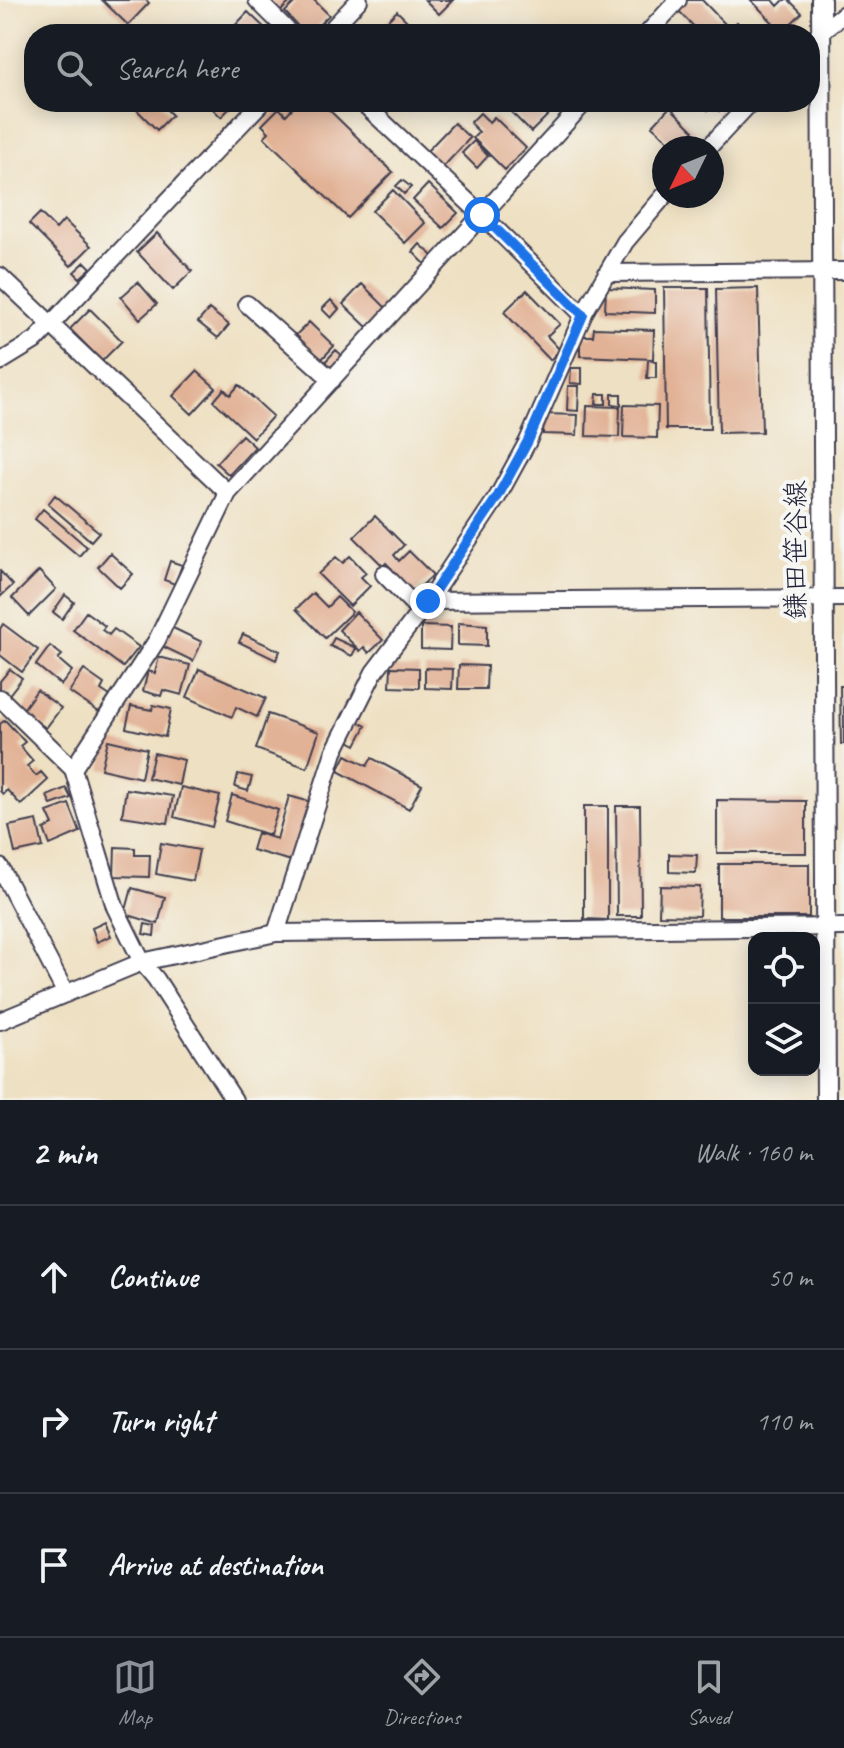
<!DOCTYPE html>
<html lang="en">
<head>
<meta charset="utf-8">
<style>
	:root { --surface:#171b24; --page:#20242c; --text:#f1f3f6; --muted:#9ea1a6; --line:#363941; --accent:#8c9099 }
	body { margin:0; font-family:Caveat,"Klee One",sans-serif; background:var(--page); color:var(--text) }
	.controls { position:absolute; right:24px; bottom:24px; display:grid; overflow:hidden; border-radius:16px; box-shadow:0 4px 20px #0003 }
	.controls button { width:72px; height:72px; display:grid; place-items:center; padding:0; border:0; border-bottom:2px solid var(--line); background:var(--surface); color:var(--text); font:40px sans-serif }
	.compass { position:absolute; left:652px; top:136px; width:72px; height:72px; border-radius:50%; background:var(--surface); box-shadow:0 4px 20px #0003; rotate:227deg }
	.stop { position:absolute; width:24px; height:24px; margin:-18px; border:6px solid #1a73e8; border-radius:50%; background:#fff }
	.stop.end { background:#1a73e8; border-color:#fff; box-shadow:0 2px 8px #0008 }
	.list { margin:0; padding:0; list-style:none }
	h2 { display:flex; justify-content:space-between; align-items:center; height:104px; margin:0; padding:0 32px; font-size:34px }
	h2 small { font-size:26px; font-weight:400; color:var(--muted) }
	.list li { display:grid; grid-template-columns:52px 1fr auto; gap:24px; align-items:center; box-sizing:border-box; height:144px; padding:0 32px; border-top:2px solid var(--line) }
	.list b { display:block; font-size:30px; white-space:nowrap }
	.list em { font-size:26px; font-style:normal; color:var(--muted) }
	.icon { flex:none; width:44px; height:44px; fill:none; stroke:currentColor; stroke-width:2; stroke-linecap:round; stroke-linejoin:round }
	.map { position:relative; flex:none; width:844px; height:1100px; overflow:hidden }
	.search { position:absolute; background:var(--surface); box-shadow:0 4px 20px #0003; left:24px; right:24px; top:24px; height:88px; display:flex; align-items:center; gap:20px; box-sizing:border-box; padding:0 28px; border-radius:32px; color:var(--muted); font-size:30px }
	.sheet { height:536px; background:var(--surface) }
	nav { display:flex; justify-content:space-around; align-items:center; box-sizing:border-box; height:112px; border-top:2px solid var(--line); background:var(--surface); font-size:22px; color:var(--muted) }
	nav a { display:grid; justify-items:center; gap:4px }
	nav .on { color:var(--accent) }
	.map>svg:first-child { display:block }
	.building { fill:#e2b296 }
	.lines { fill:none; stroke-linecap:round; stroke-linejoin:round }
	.minor-casing { stroke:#413e4f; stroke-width:20 }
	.tertiary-casing { stroke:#413e4f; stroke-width:22 }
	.minor { stroke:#fff; stroke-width:16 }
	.tertiary { stroke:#fff; stroke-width:18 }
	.route { stroke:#1a73e8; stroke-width:10 }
	.labels { text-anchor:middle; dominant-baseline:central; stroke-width:8; stroke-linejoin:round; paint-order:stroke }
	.street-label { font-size:28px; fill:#22223b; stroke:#f6f6f2 }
</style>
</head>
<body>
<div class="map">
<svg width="844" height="1100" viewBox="0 0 844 1100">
	<rect width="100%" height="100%" fill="#f6f6f2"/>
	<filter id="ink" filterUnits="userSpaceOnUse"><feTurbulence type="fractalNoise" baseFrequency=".0125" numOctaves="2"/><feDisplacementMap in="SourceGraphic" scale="16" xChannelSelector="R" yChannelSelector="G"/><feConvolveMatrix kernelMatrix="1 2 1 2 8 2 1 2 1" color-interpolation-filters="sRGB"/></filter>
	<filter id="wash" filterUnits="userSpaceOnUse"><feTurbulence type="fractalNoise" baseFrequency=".006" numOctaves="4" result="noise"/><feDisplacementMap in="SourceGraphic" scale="32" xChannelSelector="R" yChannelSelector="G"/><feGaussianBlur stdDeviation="1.8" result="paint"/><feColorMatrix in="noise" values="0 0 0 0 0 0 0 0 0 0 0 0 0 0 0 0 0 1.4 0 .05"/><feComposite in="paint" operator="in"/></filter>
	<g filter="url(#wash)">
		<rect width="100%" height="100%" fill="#eee0c2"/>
		<g id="blocks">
			<path class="building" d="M 102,0 L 146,0 L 149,3 L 128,25 Z
				M 268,0 L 292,0 L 280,12 Z
				M 297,0 L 314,0 L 329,15 L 310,34 L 305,34 L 285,12 Z
				M 425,0 L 453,0 L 439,14 Z
				M 682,0 L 702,0 L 728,27 L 720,34 L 701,34 L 675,7 Z
				M 751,0 L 773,0 L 778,6 L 784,0 L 789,0 L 802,13 L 782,32 Z
				M 397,11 L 420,34 L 379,34 L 376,32 Z
				M 248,12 L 271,34 L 227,34 Z
				M 737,22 L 749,34 L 725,34 Z
				M 141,102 L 159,102 L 172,115 L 157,130 L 135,108 Z
				M 206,102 L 236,102 L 221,117 Z
				M 298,102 L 321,102 L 393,172 L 348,218 L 264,137 L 269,132 L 262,125 L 279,108 L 286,115 Z
				M 507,102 L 541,102 L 551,112 L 531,132 L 504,105 Z
				M 701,102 L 729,102 L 719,111 L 713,105 L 708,110 Z
				M 670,107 L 694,131 L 677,148 L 652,126 Z
				M 480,113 L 489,122 L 494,117 L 526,148 L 505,170 L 473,138 L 479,132 L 470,123 Z
				M 454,123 L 470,138 L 443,167 L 426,152 Z
				M 474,141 L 488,156 L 477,168 L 462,153 Z
				M 402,180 L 411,187 L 404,194 L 396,186 Z
				M 428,184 L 458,213 L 443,228 L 413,200 Z
				M 393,190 L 425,223 L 405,243 L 372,211 Z
				M 40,213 L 56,229 L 64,220 L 91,246 L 71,266 L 29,224 Z
				M 157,233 L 192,271 L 173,290 L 137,252 Z
				M 420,244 L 433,256 L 425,264 L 413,252 Z
				M 85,262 L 91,268 L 80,278 L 74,272 Z
				M 138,282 L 157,304 L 140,319 L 121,297 Z
				M 362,284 L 386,308 L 367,327 L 343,304 Z
				M 606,288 L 655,290 L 655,313 L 605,311 Z
				M 664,288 L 708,288 L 710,429 L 666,429 Z
				M 758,288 L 762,432 L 719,433 L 716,289 Z
				M 527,290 L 560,324 L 547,336 L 560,350 L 550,360 L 504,312 Z
				M 331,300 L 339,309 L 331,318 L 322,309 Z
				M 90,309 L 122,341 L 102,361 L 70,329 Z
				M 209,309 L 229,325 L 218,338 L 198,322 Z
				M 309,322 L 334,346 L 321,360 L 296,335 Z
				M 594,328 L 654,330 L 653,359 L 580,356 L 580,336 L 593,336 Z
				M 336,350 L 344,357 L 331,371 L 323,364 Z
				M 648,360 L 656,361 L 656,378 L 647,378 Z
				M 571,368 L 582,368 L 582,384 L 570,383 Z
				M 197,371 L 216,388 L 192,414 L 173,396 Z
				M 239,385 L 273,416 L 253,438 L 214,401 L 224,389 L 230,395 Z
				M 568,386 L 579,386 L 578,411 L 567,410 Z
				M 597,394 L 606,394 L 606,404 L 596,404 Z
				M 612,394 L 621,394 L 621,405 L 612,404 Z
				M 624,405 L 658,406 L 657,438 L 623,437 Z
				M 587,406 L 620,407 L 619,437 L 586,436 Z
				M 544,414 L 578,415 L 577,435 L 543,434 Z
				M 242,435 L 255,447 L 229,475 L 216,463 Z
				M 55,495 L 99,532 L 91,541 L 48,504 Z
				M 43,509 L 87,547 L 79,556 L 35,519 Z
				M 375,516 L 404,545 L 394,555 L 399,561 L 409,551 L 433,575 L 413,594 L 390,571 L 392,569 L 386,563 L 383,566 L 354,537 Z
				M 110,553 L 133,574 L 120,588 L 98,567 Z
				M 350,556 L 366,573 L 361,577 L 370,586 L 350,606 L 318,574 L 336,557 L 343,563 Z
				M 170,561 L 182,565 L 175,584 L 164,580 Z
				M 0,571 L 13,585 L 0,597 Z
				M 39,571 L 56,589 L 29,616 L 12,598 Z
				M 313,593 L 327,607 L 337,597 L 352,612 L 325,638 L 296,609 Z
				M 65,595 L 74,602 L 62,619 L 53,612 Z
				M 86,612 L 105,626 L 102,630 L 109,635 L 114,629 L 139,647 L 123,667 L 73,630 Z
				M 356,612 L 383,640 L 369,653 L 364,647 L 360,651 L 339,630 Z
				M 458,623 L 487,625 L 487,646 L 458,645 Z
				M 3,624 L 38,650 L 22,672 L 0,655 L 0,629 Z
				M 421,626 L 451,627 L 450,650 L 421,649 Z
				M 171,627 L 202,642 L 193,661 L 162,646 Z
				M 243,634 L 280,651 L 276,660 L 239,642 Z
				M 334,638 L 356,648 L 352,656 L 330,646 Z
				M 50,646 L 62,655 L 58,659 L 72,671 L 61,685 L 36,665 Z
				M 159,657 L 190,665 L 182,695 L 163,690 L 161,696 L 143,691 L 148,671 L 155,673 Z
				M 459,665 L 487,666 L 486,689 L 458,689 Z
				M 391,667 L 419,668 L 419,688 L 390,687 Z
				M 425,668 L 453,669 L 452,689 L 425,688 Z
				M 10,669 L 22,678 L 8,696 L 0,689 L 0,681 Z
				M 199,669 L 266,698 L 257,717 L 236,707 L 232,717 L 187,697 Z
				M 84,670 L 104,684 L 101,690 L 110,696 L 99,712 L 69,692 Z
				M 840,686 L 844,686 L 844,744 L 841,744 Z
				M 37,690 L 61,708 L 46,728 L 22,711 Z
				M 153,705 L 171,709 L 165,737 L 126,728 L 131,706 L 152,710 Z
				M 268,714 L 319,732 L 307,768 L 256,749 Z
				M 5,720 L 25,742 L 20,746 L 33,761 L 27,766 L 36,776 L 41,772 L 48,780 L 21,805 L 7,790 L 3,794 L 0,791 L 0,724 Z
				M 357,721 L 366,726 L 356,745 L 347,740 Z
				M 108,740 L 147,749 L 141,778 L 101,769 Z
				M 154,753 L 184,760 L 179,785 L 148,778 Z
				M 346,755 L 367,766 L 372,758 L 422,785 L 409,809 L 338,771 Z
				M 238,774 L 252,777 L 248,791 L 235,787 Z
				M 181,787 L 220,796 L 212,827 L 174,817 Z
				M 66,788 L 71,798 L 51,805 L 47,796 Z
				M 126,789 L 173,796 L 168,823 L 122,816 Z
				M 232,795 L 278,810 L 270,835 L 225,821 Z
				M 289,796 L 314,803 L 295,862 L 252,850 L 257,833 L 277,839 Z
				M 717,800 L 806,801 L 806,853 L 717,853 Z
				M 69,804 L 80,832 L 50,845 L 44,829 L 53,825 L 47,812 Z
				M 584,806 L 608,806 L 608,920 L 584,919 Z
				M 616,806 L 640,806 L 641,916 L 617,916 Z
				M 37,820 L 43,847 L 15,853 L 9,826 Z
				M 161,843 L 199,850 L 193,881 L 156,874 Z
				M 115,847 L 135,848 L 135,855 L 150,855 L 149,877 L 114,876 Z
				M 669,854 L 697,855 L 696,873 L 669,872 Z
				M 719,864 L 809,864 L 809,917 L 719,917 Z
				M 660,886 L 700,887 L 699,916 L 659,915 Z
				M 132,888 L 165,897 L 158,924 L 125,914 Z
				M 105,922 L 111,936 L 97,942 L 92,928 Z
				M 145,924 L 155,926 L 154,936 L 143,934 Z"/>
		</g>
	</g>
	<g filter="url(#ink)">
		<use href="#blocks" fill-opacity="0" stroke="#413e4f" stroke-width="2"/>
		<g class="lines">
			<defs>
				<path id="minor" d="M 257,0 L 291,34
					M 327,34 L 359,0
					M 647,34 L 678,0
					M 810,41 L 844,14
					M 362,102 L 482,215 L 583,315
					M 708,148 L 751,102
					M 607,273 L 844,271
					M 0,276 L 228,493
					M 247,304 L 332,380
					M 0,362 L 36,340 L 262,102
					M 384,574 L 419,610
					M 428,601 L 844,598
					M 0,698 L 73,769 L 115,907 L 142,962 L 156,979 L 234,1100
					M 73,769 L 157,640 L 228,493 L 585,102
					M 0,867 L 66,994
					M 276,933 L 334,752 L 374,672 L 428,601 L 498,496 L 528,441 L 585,311 L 625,242 L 664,196
					M 0,1021 L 142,962 L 276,933 L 844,927"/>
				<path id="tertiary" d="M 821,0 L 826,1100"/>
			</defs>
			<use href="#minor" class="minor-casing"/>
			<use href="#tertiary" class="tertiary-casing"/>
			<use href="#minor" class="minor"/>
			<use href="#tertiary" class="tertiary"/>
		</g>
	</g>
	<g class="lines" filter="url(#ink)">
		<path class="route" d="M 428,601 L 498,496 L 528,441 L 583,315 L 482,215"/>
	</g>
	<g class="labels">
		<g class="street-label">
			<text transform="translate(795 550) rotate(-90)">鎌田笹谷線</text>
		</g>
	</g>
</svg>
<div class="controls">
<button><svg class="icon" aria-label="locate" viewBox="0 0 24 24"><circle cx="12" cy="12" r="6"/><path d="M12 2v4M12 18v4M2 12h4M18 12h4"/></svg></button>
<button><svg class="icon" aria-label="layers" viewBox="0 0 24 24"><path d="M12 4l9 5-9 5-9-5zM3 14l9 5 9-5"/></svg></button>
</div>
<svg class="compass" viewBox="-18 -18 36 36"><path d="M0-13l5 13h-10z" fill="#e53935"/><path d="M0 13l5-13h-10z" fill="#9ea1a6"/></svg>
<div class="stop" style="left:482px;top:215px"></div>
<div class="stop end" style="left:428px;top:601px"></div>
<div class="search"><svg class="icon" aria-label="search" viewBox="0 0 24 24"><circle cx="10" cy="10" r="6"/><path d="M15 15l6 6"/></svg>Search here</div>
</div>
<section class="sheet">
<h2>2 min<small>Walk · 160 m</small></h2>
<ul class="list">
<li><svg class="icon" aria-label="ahead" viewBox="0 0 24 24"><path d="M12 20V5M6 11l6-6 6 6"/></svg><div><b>Continue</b></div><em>50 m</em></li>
<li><svg class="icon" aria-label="right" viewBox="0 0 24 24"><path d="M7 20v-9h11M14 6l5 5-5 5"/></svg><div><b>Turn right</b></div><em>110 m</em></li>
<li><svg class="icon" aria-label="arrive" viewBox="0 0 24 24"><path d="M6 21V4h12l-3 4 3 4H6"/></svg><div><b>Arrive at destination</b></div></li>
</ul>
</section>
<nav>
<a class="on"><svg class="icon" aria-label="map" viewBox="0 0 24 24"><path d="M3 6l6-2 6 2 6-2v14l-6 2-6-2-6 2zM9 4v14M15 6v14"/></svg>Map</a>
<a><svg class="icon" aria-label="directions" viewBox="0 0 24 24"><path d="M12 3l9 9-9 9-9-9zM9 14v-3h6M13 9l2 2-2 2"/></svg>Directions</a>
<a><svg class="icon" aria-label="saved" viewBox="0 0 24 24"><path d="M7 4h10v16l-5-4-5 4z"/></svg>Saved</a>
</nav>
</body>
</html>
